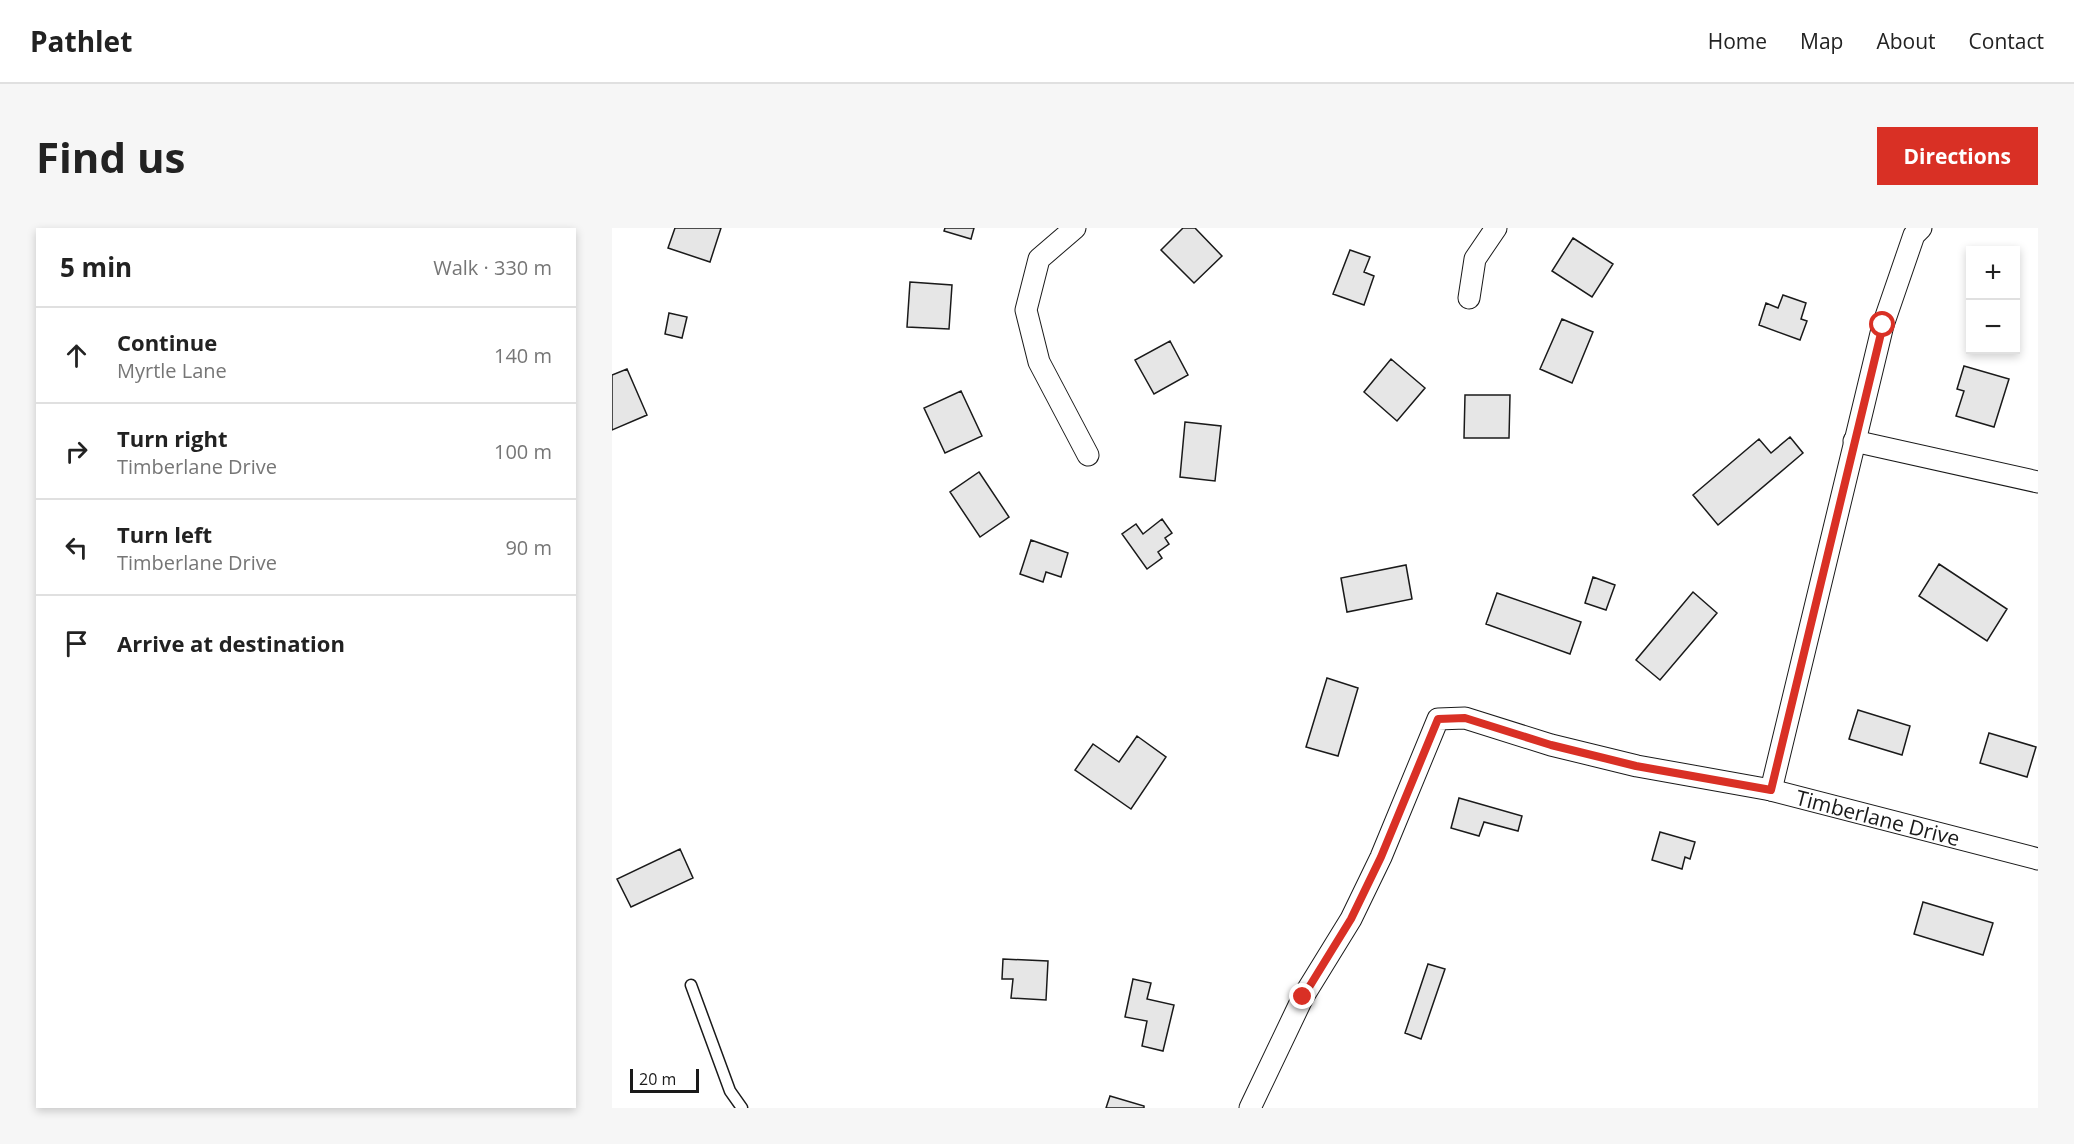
<!DOCTYPE html>
<html lang="en">
<head>
<meta charset="utf-8">
<style>
	:root { --surface:#fff; --page:#f6f6f6; --text:#222; --muted:#767676; --line:#e0e0e0; --accent:#d93025 }
	body { margin:0; font-family:"Open Sans",sans-serif; background:var(--page); color:var(--text) }
	.controls { position:absolute; right:18px; top:18px; display:grid; overflow:hidden; border-radius:0px; box-shadow:0 3px 9px #0003 }
	.controls button { width:54px; height:54px; display:grid; place-items:center; padding:0; border:0; border-bottom:2px solid var(--line); background:var(--surface); color:var(--text); font:30px sans-serif }
	.scale { position:absolute; left:18px; bottom:15px; width:69px; box-sizing:border-box; padding-left:6px; border:3px solid #1a1a1a; border-top:0; font-size:16px; line-height:21px; white-space:nowrap; color:#1a1a1a; -webkit-text-stroke:4px #fff; paint-order:stroke }
	.stop { position:absolute; width:18px; height:18px; margin:-14px; border:4px solid #d93025; border-radius:50%; background:#fff }
	.stop.end { background:#d93025; border-color:#fff; box-shadow:0 2px 6px #0008 }
	.list { margin:0; padding:0; list-style:none }
	h2 { display:flex; justify-content:space-between; align-items:center; height:78px; margin:0; padding:0 24px; font-size:26px }
	h2 small { font-size:20px; font-weight:400; color:var(--muted) }
	.list li { display:grid; grid-template-columns:39px 1fr auto; gap:18px; align-items:center; box-sizing:border-box; height:96px; padding:0 24px; border-top:2px solid var(--line) }
	.list b { display:block; font-size:22px; white-space:nowrap }
	.list p { margin:0; font-size:20px; white-space:nowrap; color:var(--muted) }
	.list em { font-size:20px; font-style:normal; color:var(--muted) }
	.icon { flex:none; width:33px; height:33px; fill:none; stroke:currentColor; stroke-width:2; stroke-linecap:round; stroke-linejoin:round }
	.map { position:relative; flex:none; width:1426px; height:880px; overflow:hidden; border-radius:0px }
	header { display:flex; align-items:center; gap:36px; box-sizing:border-box; height:84px; padding:0 30px; background:var(--surface); border-bottom:2px solid var(--line) }
	header strong { font-size:28px }
	nav { display:flex; gap:33px; margin-inline-start:auto; font-size:21px }
	.intro { display:flex; align-items:center; justify-content:space-between; box-sizing:border-box; height:144px; padding:0 36px }
	h1 { margin:0; font-size:42px }
	.button { padding:15px 27px; border-radius:0px; background:var(--accent); color:#fff; font-size:21px; font-weight:700 }
	main { display:flex; gap:36px; padding:0 36px }
	aside { flex:1; background:var(--surface); border-radius:0px; box-shadow:0 3px 9px #0003 }
	.map>svg:first-child { display:block }
	.building { fill:#e6e6e6; stroke:#1a1a1a; stroke-width:1.5 }
	.lines { fill:none; stroke-linecap:round; stroke-linejoin:round }
	.lane-casing { stroke:#1a1a1a; stroke-width:13 }
	.street-casing { stroke:#1a1a1a; stroke-width:23 }
	.lane { stroke:#fff; stroke-width:10 }
	.street { stroke:#fff; stroke-width:21 }
	.route { stroke:#d93025; stroke-width:8 }
	.labels { text-anchor:middle; dominant-baseline:central; stroke-width:4.5; stroke-linejoin:round; paint-order:stroke }
	.street-label { font-size:21px; fill:#1a1a1a; stroke:#fff }
</style>
</head>
<body>
<header>
<strong>Pathlet</strong>
<nav><a>Home</a><a>Map</a><a>About</a><a>Contact</a></nav>
</header>
<div class="intro"><h1>Find us</h1><a class="button">Directions</a></div>
<main>
<aside>
<h2>5 min<small>Walk · 330 m</small></h2>
<ul class="list">
<li><svg class="icon" aria-label="ahead" viewBox="0 0 24 24"><path d="M12 20V5M6 11l6-6 6 6"/></svg><div><b>Continue</b><p>Myrtle Lane</p></div><em>140 m</em></li>
<li><svg class="icon" aria-label="right" viewBox="0 0 24 24"><path d="M7 20v-9h11M14 6l5 5-5 5"/></svg><div><b>Turn right</b><p>Timberlane Drive</p></div><em>100 m</em></li>
<li><svg class="icon" aria-label="left" viewBox="0 0 24 24"><path d="M17 20v-9H6M10 6l-5 5 5 5"/></svg><div><b>Turn left</b><p>Timberlane Drive</p></div><em>90 m</em></li>
<li><svg class="icon" aria-label="arrive" viewBox="0 0 24 24"><path d="M6 21V4h12l-3 4 3 4H6"/></svg><div><b>Arrive at destination</b></div></li>
</ul>
</aside>
<div class="map">
<svg width="1426" height="880" viewBox="0 0 1426 880">
	<rect width="100%" height="100%" fill="#fff"/>
	<path class="building" d="M 63,0 L 109,0 L 98,34 L 56,20 Z
		M 333,0 L 362,0 L 359,11 L 332,3 Z
		M 571,0 L 583,0 L 610,28 L 582,55 L 549,22 Z
		M 961,10 L 1001,36 L 980,69 L 940,43 Z
		M 738,22 L 758,29 L 752,44 L 762,48 L 752,77 L 721,66 Z
		M 298,54 L 340,57 L 337,101 L 295,99 Z
		M 1171,67 L 1194,75 L 1189,91 L 1195,93 L 1188,112 L 1147,97 L 1154,75 L 1166,80 Z
		M 57,85 L 75,89 L 70,110 L 53,106 Z
		M 950,91 L 981,104 L 960,155 L 928,141 Z
		M 558,113 L 576,147 L 542,166 L 523,132 Z
		M 779,131 L 813,160 L 785,193 L 752,164 Z
		M 1352,138 L 1397,151 L 1382,199 L 1344,188 L 1352,163 L 1345,161 Z
		M 15,141 L 35,187 L 0,202 L 0,147 Z
		M 349,163 L 370,208 L 333,225 L 312,180 Z
		M 853,167 L 898,167 L 897,210 L 852,210 Z
		M 573,194 L 609,198 L 603,253 L 568,249 Z
		M 1178,209 L 1191,225 L 1106,297 L 1081,267 L 1147,211 L 1159,225 Z
		M 367,244 L 397,289 L 368,309 L 338,264 Z
		M 550,291 L 560,305 L 553,310 L 557,316 L 546,324 L 550,330 L 535,341 L 510,306 L 524,296 L 531,306 Z
		M 419,312 L 456,325 L 449,349 L 434,344 L 431,354 L 408,346 Z
		M 1327,336 L 1395,381 L 1375,413 L 1307,368 Z
		M 794,337 L 800,371 L 735,384 L 729,350 Z
		M 981,349 L 1003,357 L 994,382 L 973,375 Z
		M 1081,364 L 1105,385 L 1048,452 L 1024,432 Z
		M 885,365 L 969,394 L 958,426 L 874,396 Z
		M 715,450 L 746,460 L 726,528 L 694,519 Z
		M 1246,482 L 1298,498 L 1290,527 L 1237,511 Z
		M 1377,505 L 1424,519 L 1415,549 L 1368,535 Z
		M 525,508 L 554,529 L 519,581 L 463,542 L 481,516 L 507,534 Z
		M 847,570 L 910,588 L 906,603 L 872,594 L 867,608 L 839,600 Z
		M 1048,604 L 1083,614 L 1078,631 L 1073,629 L 1070,641 L 1040,632 Z
		M 68,621 L 81,650 L 19,679 L 5,651 Z
		M 1311,674 L 1381,695 L 1371,727 L 1302,706 Z
		M 391,731 L 436,733 L 434,772 L 399,770 L 401,751 L 390,751 Z
		M 816,736 L 833,741 L 809,811 L 793,805 Z
		M 521,751 L 539,755 L 535,771 L 562,777 L 551,823 L 530,818 L 535,793 L 513,789 Z
		M 498,868 L 532,878 L 532,880 L 494,880 Z"/>
	<g class="lines">
		<defs>
			<path id="lane" d="M 79,757 L 118,863 L 130,880"/>
			<g id="street">
				<path d="M 463,0 L 427,31 L 414,82 L 427,134 L 476,227"/>
				<path d="M 857,70 L 863,31 L 884,0"/>
				<path d="M 1242,213 L 1426,254"/>
				<path d="M 1159,562 L 1271,97 L 1302,7 L 1309,0"/>
				<path id="s1" d="M 638,880 L 691,769 L 739,691 L 769,629 L 826,491 L 853,490 L 939,517 L 1025,538 L 1159,562 L 1426,631"/>
			</g>
		</defs>
		<use href="#lane" class="lane-casing"/>
		<use href="#street" class="street-casing"/>
		<use href="#lane" class="lane"/>
		<use href="#street" class="street"/>
	</g>
	<g class="lines">
		<path class="route" d="M 691,769 L 739,691 L 769,629 L 826,491 L 853,490 L 939,517 L 1024,538 L 1159,562 L 1271,97"/>
	</g>
	<g class="labels">
		<g class="street-label">
			<text stroke="none"><textPath href="#s1" startOffset="885">Timberlane Drive</textPath></text>
		</g>
	</g>
</svg>
<div class="controls">
<button>+</button>
<button>−</button>
</div>
<div class="scale">20 m</div>
<div class="stop" style="left:1271px;top:97px"></div>
<div class="stop end" style="left:691px;top:769px"></div>
</div>
</main>
</body>
</html>
